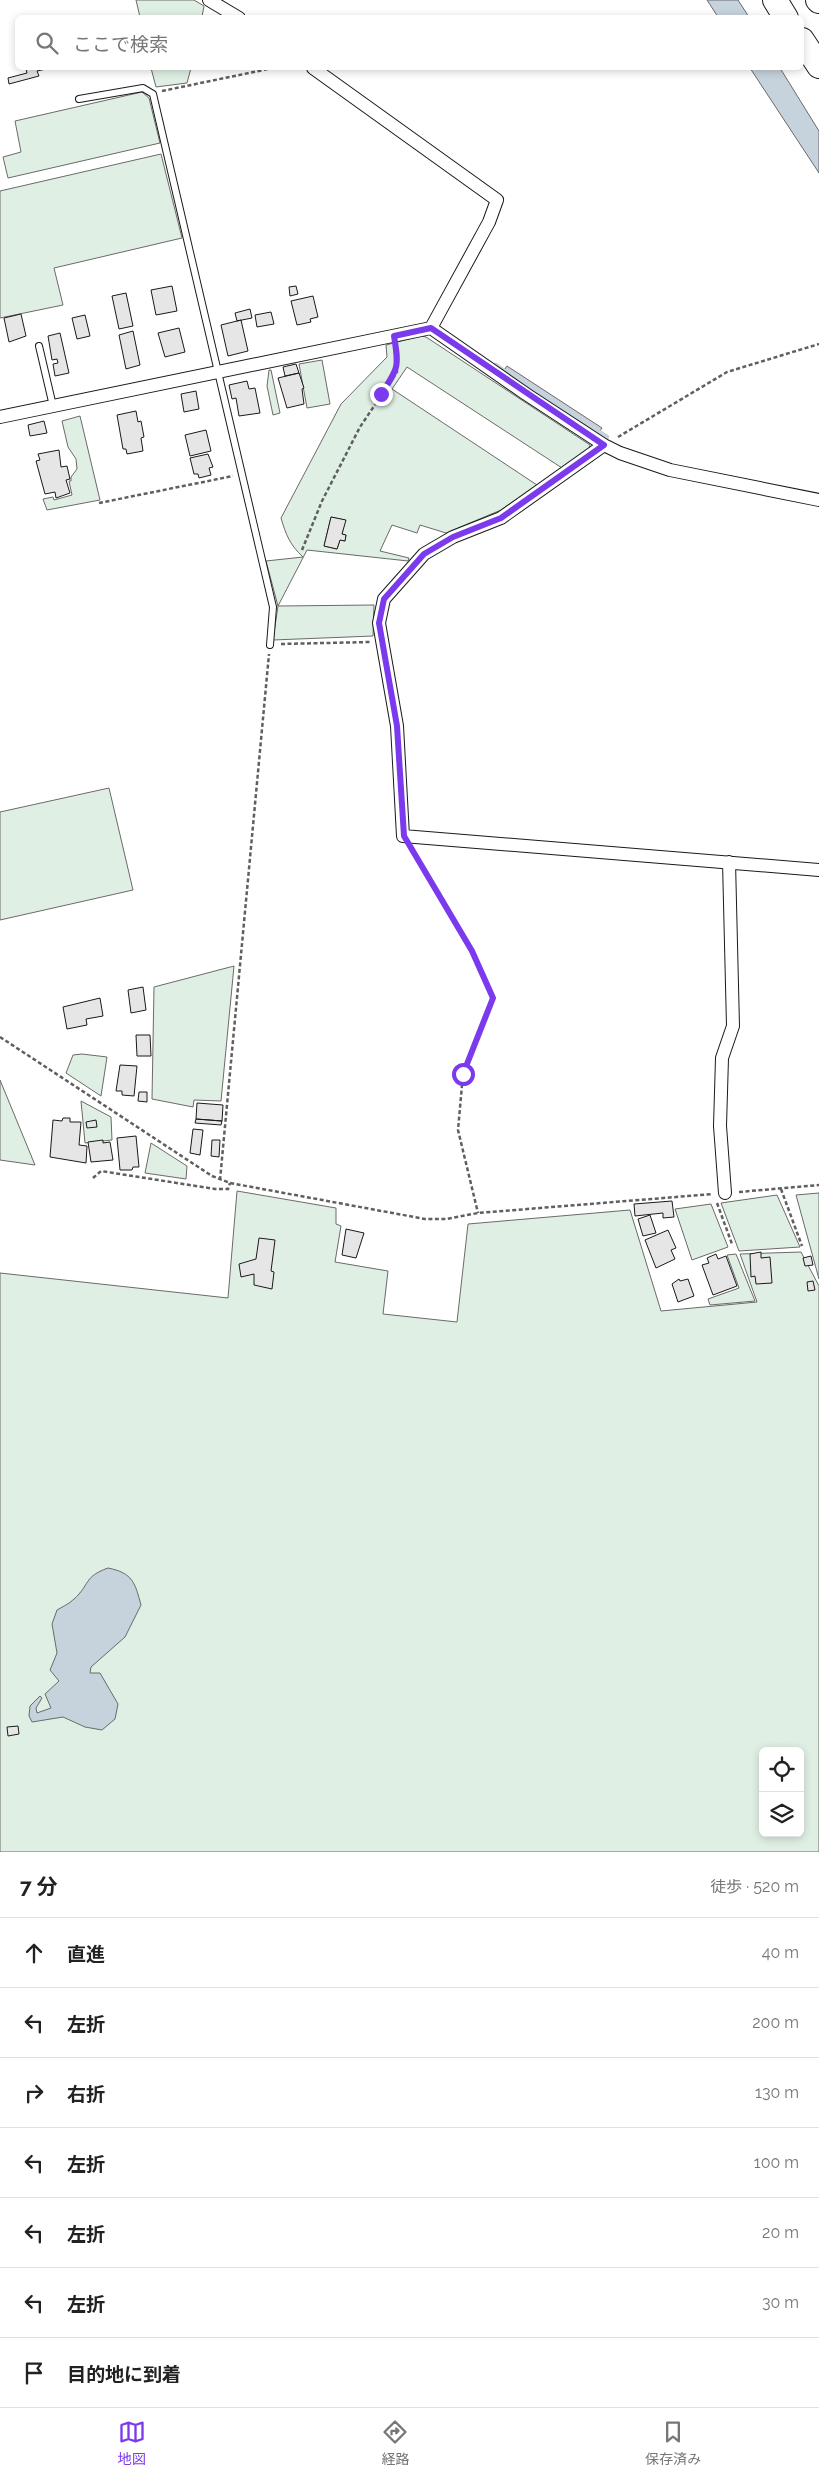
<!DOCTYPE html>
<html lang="ja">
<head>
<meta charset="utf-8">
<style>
	:root { --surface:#fff; --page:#f6f6f6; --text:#222; --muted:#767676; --line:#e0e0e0; --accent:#7c3aed }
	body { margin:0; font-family:Raleway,"Noto Sans JP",sans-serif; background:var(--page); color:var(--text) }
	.controls { position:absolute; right:15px; bottom:15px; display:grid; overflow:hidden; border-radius:8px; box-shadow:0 2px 8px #0003 }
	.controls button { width:45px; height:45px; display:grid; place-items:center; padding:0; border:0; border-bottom:1px solid var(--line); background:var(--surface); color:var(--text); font:25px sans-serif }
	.stop { position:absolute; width:15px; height:15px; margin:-11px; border:4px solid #7c3aed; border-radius:50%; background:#fff }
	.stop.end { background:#7c3aed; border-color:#fff; box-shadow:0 1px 5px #0008 }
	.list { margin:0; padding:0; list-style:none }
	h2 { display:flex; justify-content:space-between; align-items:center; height:65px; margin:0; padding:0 20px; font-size:21px }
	h2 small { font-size:16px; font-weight:400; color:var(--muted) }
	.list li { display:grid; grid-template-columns:32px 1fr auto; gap:15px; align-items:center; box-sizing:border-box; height:70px; padding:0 20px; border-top:1px solid var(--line) }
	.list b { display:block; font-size:19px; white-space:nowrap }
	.list em { font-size:16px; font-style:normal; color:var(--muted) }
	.icon { flex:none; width:28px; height:28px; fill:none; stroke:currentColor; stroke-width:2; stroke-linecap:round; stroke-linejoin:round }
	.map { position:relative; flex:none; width:819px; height:1852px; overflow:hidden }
	.search { position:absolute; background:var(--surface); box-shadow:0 2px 8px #0003; left:15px; right:15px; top:15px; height:55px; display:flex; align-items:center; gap:12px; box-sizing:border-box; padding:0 18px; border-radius:8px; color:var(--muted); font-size:19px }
	.sheet { height:555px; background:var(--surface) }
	nav { display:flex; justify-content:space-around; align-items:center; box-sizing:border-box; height:70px; border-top:1px solid var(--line); background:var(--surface); font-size:14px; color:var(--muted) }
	nav a { display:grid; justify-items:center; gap:2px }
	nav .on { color:var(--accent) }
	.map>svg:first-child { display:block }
	.green { fill:#e0efe3; stroke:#6a6a6a; fill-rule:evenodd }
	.water { fill:#c6d2dc; stroke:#6a6a6a }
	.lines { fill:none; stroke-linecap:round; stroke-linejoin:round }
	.stream { stroke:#c6d2dc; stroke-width:4.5 }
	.building { fill:#e6e6e6; stroke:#1a1a1a }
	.service-casing { stroke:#1a1a1a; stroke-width:8 }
	.minor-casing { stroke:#1a1a1a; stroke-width:14 }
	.motorway-casing { stroke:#1a1a1a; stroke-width:26 }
	.path { stroke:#5f5f5f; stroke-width:2.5; stroke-dasharray:4 2.5; stroke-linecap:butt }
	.service { stroke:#fff; stroke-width:6 }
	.minor { stroke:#fff; stroke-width:12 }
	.motorway { stroke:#fff; stroke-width:24 }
	.route { stroke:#7c3aed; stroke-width:6 }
</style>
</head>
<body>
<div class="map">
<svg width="819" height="1852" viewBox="0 0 819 1852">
	<rect width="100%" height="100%" fill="#fff"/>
	<path class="green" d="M 136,0 L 194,0 L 204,6 L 202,17 L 140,17 Z
		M 151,68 L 191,68 L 187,83 L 156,87 Z
		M 142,92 L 149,98 L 160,143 L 8,178 L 3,157 L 21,152 L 15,121 Z
		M 161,154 L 182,238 L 54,268 L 63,305 L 0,318 L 0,191 Z
		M 421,336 L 426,337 L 590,445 L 589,448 L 562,468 L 407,367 L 392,389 L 537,485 L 501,510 L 446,533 L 420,525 L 417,533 L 392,525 L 380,551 L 409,558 L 408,561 L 307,550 L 278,606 L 374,605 L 373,636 L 273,640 L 278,606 L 266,561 L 303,557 C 290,545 286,535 281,518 L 341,404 L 387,357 L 386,345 ZM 331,517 L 345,520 L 342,534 L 346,535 L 345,541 L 340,540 L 337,549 L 324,546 Z
		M 322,360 L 330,404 L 307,408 L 299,364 Z
		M 269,370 L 271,370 L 280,413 L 273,415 L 267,386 Z
		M 80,416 L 100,500 L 47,510 L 43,499 L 53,497 L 54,500 L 72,495 L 69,481 L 71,481 L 71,477 L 77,469 L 76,459 L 68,447 L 62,421 Z
		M 109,788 L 133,890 L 0,920 L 0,812 Z
		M 234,966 L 221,1101 L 194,1100 L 193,1107 L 152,1099 L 154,987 Z
		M 82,1054 L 107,1057 L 101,1096 L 66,1073 L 73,1055 Z
		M 0,1080 L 35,1165 L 0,1160 Z
		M 81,1101 L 111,1117 L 112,1140 L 85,1143 Z
		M 151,1143 L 187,1166 L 186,1179 L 145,1173 Z
		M 237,1191 L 336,1208 L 336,1224 L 341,1226 L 335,1262 L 388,1271 L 383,1314 L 457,1322 L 468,1224 L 630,1210 L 661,1311 L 757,1302 L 740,1254 L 801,1252 L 819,1286 L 819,1852 L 0,1852 L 0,1273 L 228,1298 ZM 763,1751 L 800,1751 L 800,1833 L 763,1833 Z
		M 819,1193 L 819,1279 L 796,1195 Z
		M 777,1195 L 800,1247 L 739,1251 L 721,1203 Z
		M 711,1204 L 728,1247 L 692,1260 L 675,1209 Z
		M 736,1254 L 755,1301 L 710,1305 L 708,1299 L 739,1288 L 727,1255 Z"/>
	<path class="water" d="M 707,0 L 738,0 L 749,17 L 718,17 Z
		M 750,68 L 780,68 L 819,131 L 819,173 Z
		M 507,366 L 602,428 L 596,437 L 501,374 Z
		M 108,1568 C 133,1573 135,1583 141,1605 L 125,1637 L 91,1667 L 90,1673 L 100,1673 L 118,1704 L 115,1719 L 102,1730 L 85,1727 L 63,1717 L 32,1722 L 29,1716 L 30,1706 L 40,1696 L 42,1698 L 36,1708 L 37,1713 L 51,1708 L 45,1694 L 59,1681 L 50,1670 L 57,1653 L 52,1624 L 57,1610 C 62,1607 69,1604 74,1599 C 90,1585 83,1577 108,1568 Z"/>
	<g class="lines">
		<path class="stream" d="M 496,365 L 507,373
			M 596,430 L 607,437"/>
	</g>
	<path class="building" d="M 31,68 L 46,69 L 37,71 L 39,76 L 9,84 L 8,78 L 27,73 L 26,69 Z
		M 172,286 L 177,311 L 156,315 L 151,290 Z
		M 296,286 L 298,294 L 290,296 L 289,287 Z
		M 126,293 L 133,326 L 119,329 L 112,296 Z
		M 313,296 L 318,317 L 310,319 L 311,322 L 297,325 L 291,301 Z
		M 250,309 L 252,318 L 237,321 L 235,313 Z
		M 271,312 L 274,324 L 257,327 L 255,315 Z
		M 21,314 L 26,336 L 9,342 L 4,318 Z
		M 85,315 L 90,336 L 77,339 L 72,318 Z
		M 241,320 L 248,351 L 228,356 L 221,325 Z
		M 179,328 L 185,352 L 165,357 L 158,333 Z
		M 133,331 L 140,365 L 126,369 L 119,335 Z
		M 60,333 L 69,373 L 55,376 L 53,364 L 58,363 L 57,359 L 52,360 L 48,336 Z
		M 296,364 L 299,373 L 285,376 L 283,367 Z
		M 299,373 L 304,388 L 302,389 L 304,404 L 287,408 L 278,378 Z
		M 247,381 L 249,389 L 255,388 L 260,413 L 239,416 L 236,398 L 232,399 L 229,385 Z
		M 196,391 L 199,409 L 184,412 L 181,394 Z
		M 136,411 L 138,422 L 141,421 L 144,437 L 141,438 L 143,451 L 127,454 L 126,449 L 123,449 L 117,415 Z
		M 44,421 L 47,433 L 30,436 L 28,425 Z
		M 206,430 L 211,451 L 190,456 L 185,435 Z
		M 59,450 L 61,467 L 67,466 L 70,479 L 66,480 L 70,493 L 56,498 L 55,492 L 45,494 L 36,461 L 40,460 L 38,454 Z
		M 208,454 L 213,467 L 209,468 L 211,475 L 199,478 L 198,474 L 194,474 L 190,458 Z
		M 331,517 L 346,520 L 342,534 L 346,535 L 345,541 L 340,540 L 337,549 L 324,546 Z
		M 143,987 L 146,1010 L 131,1013 L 128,990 Z
		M 100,998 L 103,1016 L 86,1019 L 87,1025 L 67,1029 L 63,1007 Z
		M 136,1035 L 150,1035 L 151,1056 L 137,1056 Z
		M 120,1065 L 137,1066 L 134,1096 L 122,1095 L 122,1091 L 116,1091 Z
		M 139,1092 L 147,1092 L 147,1102 L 138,1101 Z
		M 197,1103 L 223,1105 L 222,1121 L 196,1119 Z
		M 63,1118 L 70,1118 L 70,1122 L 81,1122 L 79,1145 L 87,1146 L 86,1163 L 50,1157 L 53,1120 L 62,1121 Z
		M 196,1119 L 222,1121 L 221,1125 L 195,1123 Z
		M 96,1120 L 97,1127 L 87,1128 L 86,1122 Z
		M 193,1129 L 203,1130 L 200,1155 L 190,1153 Z
		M 136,1136 L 139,1167 L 133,1167 L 132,1170 L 120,1170 L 117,1138 Z
		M 103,1140 L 103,1143 L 110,1142 L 113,1160 L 91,1162 L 88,1142 Z
		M 212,1140 L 220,1140 L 219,1157 L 211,1156 Z
		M 672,1201 L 674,1217 L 663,1218 L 663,1213 L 635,1216 L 634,1204 Z
		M 650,1215 L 656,1233 L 643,1236 L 638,1219 Z
		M 346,1229 L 364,1233 L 356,1258 L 342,1255 Z
		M 668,1230 L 676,1248 L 671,1250 L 675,1259 L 656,1268 L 645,1240 Z
		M 259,1238 L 275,1240 L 271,1271 L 274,1272 L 272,1289 L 254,1285 L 254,1274 L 241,1277 L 239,1264 L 256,1259 Z
		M 761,1252 L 761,1258 L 770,1257 L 772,1283 L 756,1284 L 755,1276 L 751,1277 L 750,1254 Z
		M 716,1254 L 718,1259 L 726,1256 L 737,1286 L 713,1295 L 702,1265 L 709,1263 L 707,1258 Z
		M 811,1256 L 813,1265 L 805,1266 L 803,1258 Z
		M 679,1279 L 680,1281 L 688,1279 L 694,1296 L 678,1302 L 672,1284 Z
		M 813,1281 L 815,1290 L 808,1291 L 807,1282 Z
		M 18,1726 L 19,1734 L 8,1736 L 7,1727 Z"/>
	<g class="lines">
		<defs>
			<path id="service" d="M 79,99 L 143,88 L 153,94 L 273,607 L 270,645
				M 39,346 L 53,406"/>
			<path id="minor" d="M 209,0 L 239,18
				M 313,68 L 497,200 L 489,222 L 431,328
				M 0,417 L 431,328 L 526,394 L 604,445 L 620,453 L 670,470 L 819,500
				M 604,445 L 501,518 L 453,537 L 424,554 L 384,599 L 379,623 L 397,726 L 403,836 L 819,870
				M 725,1193 L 720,1126 L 722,1058 L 733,1026 L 729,862"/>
			<path id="motorway" d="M 775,0 L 786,18
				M 818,0 L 819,1
				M 802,40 L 819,66"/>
		</defs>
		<use href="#service" class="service-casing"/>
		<use href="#minor" class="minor-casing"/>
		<use href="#motorway" class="motorway-casing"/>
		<path class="path" d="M 162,91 L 273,68
			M 618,437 L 727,372 L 819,344
			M 99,503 L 233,476
			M 302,550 L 322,501 L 360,427 L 397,372 L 396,348
			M 281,644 L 370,642
			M 412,851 L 472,951 L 493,998 L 463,1074 L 458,1130 L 478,1213
			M 0,1037 L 212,1176 L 230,1183 L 425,1219 L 446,1219 L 478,1213 L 713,1194
			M 93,1178 L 101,1171 L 215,1189 L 228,1189 L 230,1183
			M 220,1180 L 269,654
			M 781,1189 L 802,1246
			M 739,1192 L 819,1185
			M 717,1203 L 732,1244"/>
		<use href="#service" class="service"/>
		<use href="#minor" class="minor"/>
		<use href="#motorway" class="motorway"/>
	</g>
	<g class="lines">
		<path class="route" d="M 381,394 C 399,368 399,366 394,336 L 431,328 L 604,445 L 501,518 L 453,537 L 424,554 L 384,599 L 379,623 L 397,726 L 404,836 L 472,951 L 493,998 L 463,1074"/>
	</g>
</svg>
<div class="controls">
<button><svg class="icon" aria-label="locate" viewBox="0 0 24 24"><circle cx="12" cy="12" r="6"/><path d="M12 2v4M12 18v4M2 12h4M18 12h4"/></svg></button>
<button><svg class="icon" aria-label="layers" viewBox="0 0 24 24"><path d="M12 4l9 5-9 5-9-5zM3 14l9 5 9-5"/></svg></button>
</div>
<div class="stop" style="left:463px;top:1074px"></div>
<div class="stop end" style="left:381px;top:394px"></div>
<div class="search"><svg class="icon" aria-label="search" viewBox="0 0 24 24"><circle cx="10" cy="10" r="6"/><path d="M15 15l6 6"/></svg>ここで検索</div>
</div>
<section class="sheet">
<h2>7 分<small>徒歩 · 520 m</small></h2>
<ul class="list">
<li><svg class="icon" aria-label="ahead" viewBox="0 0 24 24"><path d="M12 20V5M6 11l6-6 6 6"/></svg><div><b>直進</b></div><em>40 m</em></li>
<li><svg class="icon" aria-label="left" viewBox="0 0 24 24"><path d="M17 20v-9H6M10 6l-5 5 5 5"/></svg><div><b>左折</b></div><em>200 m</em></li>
<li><svg class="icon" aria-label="right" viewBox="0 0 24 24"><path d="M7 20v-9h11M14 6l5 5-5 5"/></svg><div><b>右折</b></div><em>130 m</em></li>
<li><svg class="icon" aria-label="left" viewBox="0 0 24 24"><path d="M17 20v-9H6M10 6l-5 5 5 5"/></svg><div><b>左折</b></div><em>100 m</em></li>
<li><svg class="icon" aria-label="left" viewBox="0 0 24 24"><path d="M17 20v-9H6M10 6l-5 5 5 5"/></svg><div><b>左折</b></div><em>20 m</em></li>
<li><svg class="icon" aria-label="left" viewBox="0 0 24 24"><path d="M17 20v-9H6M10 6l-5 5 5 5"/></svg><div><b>左折</b></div><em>30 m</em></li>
<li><svg class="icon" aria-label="arrive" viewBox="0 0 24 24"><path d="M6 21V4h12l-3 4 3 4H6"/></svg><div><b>目的地に到着</b></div></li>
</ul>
</section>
<nav>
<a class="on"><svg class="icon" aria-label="map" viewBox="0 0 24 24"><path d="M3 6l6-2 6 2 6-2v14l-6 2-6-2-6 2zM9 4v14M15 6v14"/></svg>地図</a>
<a><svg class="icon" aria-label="directions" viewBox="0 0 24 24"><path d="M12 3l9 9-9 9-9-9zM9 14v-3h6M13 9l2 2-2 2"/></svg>経路</a>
<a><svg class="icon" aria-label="saved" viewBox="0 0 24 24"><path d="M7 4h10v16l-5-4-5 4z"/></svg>保存済み</a>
</nav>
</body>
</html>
